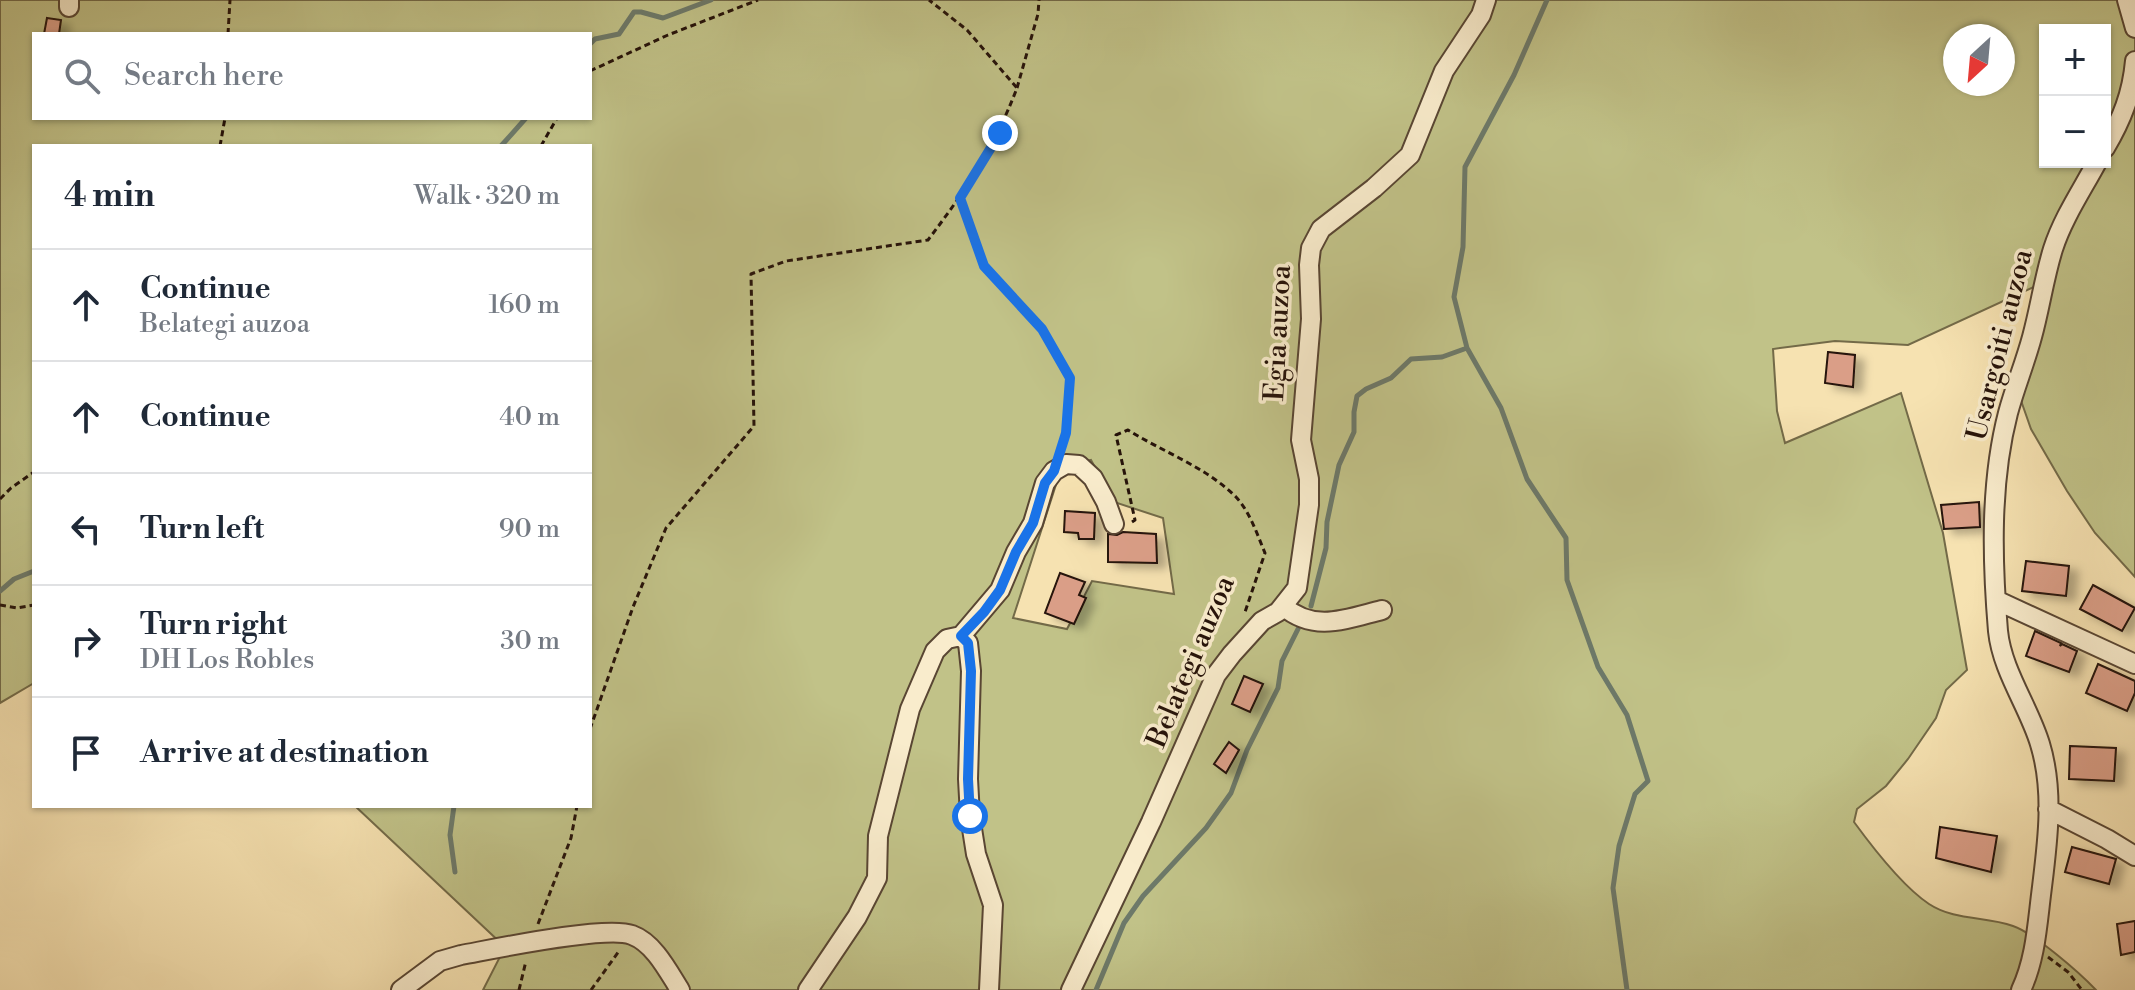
<!DOCTYPE html>
<html lang="en">
<head>
<meta charset="utf-8">
<style>
	:root { --surface:#fff; --page:#f6f6f7; --text:#1f2937; --muted:#747a83; --line:#e0e1e3 }
	body { margin:0; font-family:"Libre Bodoni",serif; background:var(--page); color:var(--text) }
	.controls { position:absolute; right:24px; top:24px; display:grid; overflow:hidden; border-radius:0px; box-shadow:0 2px 6px #0004 }
	.controls button { width:72px; height:72px; display:grid; place-items:center; padding:0; border:0; border-bottom:2px solid var(--line); background:var(--surface); color:var(--text); font:40px sans-serif }
	.compass { position:absolute; left:1943px; top:24px; width:72px; height:72px; border-radius:50%; background:var(--surface); box-shadow:0 2px 6px #0004; rotate:206deg }
	.stop { position:absolute; width:24px; height:24px; margin:-18px; border:6px solid #1a73e8; border-radius:50%; background:#fff }
	.stop.end { background:#1a73e8; border-color:#fff; box-shadow:0 2px 8px #0008 }
	.list { margin:0; padding:0; list-style:none }
	h2 { display:flex; justify-content:space-between; align-items:center; height:104px; margin:0; padding:0 32px; font-size:34px }
	h2 small { font-size:26px; font-weight:400; color:var(--muted) }
	.list li { display:grid; grid-template-columns:52px 1fr auto; gap:24px; align-items:center; box-sizing:border-box; height:112px; padding:0 32px; border-top:2px solid var(--line) }
	.list b { display:block; font-size:30px; white-space:nowrap }
	.list p { margin:0; font-size:26px; white-space:nowrap; color:var(--muted) }
	.list em { font-size:26px; font-style:normal; color:var(--muted) }
	.icon { flex:none; width:44px; height:44px; fill:none; stroke:currentColor; stroke-width:2; stroke-linecap:round; stroke-linejoin:round }
	.map { position:relative; flex:none; width:2135px; height:990px; overflow:hidden }
	.search { position:absolute; background:var(--surface); box-shadow:0 2px 6px #0004; left:32px; top:32px; width:560px; height:88px; display:flex; align-items:center; gap:20px; box-sizing:border-box; padding:0 28px; border-radius:0px; color:var(--muted); font-size:30px }
	.panel { position:absolute; background:var(--surface); box-shadow:0 2px 6px #0004; left:32px; top:144px; width:560px; height:664px; border-radius:0px }
	.map>svg:first-child { display:block }
	.green { fill:#c1c288; stroke:#736a48; stroke-width:2; fill-rule:evenodd }
	.lines { fill:none; stroke-linecap:round; stroke-linejoin:round }
	.stream { stroke:#6d7969; stroke-width:5 }
	.building { fill:#da9e87; stroke:#251209; stroke-width:2; filter:url(#shadow) }
	.minor-casing { stroke:#594633; stroke-width:22 }
	.path { stroke:#251209; stroke-width:3; stroke-dasharray:6 4; stroke-linecap:butt }
	.minor { stroke:#f9eccc; stroke-width:18 }
	.route { stroke:#1a73e8; stroke-width:10 }
	.labels { text-anchor:middle; dominant-baseline:central; stroke-width:7; stroke-linejoin:round; paint-order:stroke }
	.street-label { font-size:28px; fill:#251209; stroke:#f9eccc }
</style>
</head>
<body>
<div class="map">
<svg width="2135" height="990" viewBox="0 0 2135 990">
	<defs>
		<filter id="shadow"><feDropShadow dx="9" dy="5" stdDeviation="4" flood-color="#0004"/></filter>
	</defs>
	<rect width="100%" height="100%" fill="#f6e2b1"/>
	<filter id="stains"><feTurbulence type="fractalNoise" baseFrequency=".0025" numOctaves="4"/><feColorMatrix values="0 0 0 0 .2 0 0 0 0 .09 0 0 0 0 .02 0 0 0 .5 -.17"/></filter>
	<radialGradient id="worn" r=".72"><stop offset=".6" stop-color="#630" stop-opacity="0"/><stop offset="1" stop-color="#630" stop-opacity=".3"/></radialGradient>
	<path class="green" d="M 0,0 L 2135,0 L 2135,577 L 2095,533 L 2067,491 L 2031,429 L 2018,392 L 2038,285 L 1908,345 L 1835,341 L 1773,349 L 1777,411 L 1785,443 L 1901,393 L 1943,533 L 1967,670 L 1946,690 L 1936,718 L 1908,759 L 1886,786 L 1857,809 L 1854,822 C 1873,848 1902,886 1929,904 C 1955,921 1985,916 2013,926 C 2034,933 2080,973 2096,990 L 483,990 L 505,947 L 355,806 L 590,806 L 590,146 L 34,146 L 34,683 L 0,703 ZM 2045,30 L 2105,30 L 2105,162 L 2045,162 ZM 34,34 L 590,34 L 590,118 L 34,118 ZM 1955,36 L 2003,36 L 2003,84 L 1955,84 ZM 1091,460 L 1114,502 L 1163,518 L 1174,594 L 1092,581 L 1067,629 L 1013,618 L 1062,466 Z"/>
	<g class="lines">
		<path class="stream" d="M 1547,0 L 1514,75 L 1465,167 L 1463,247 L 1454,297 L 1467,348 L 1501,408 L 1527,479 L 1566,538 L 1567,580 L 1598,667 L 1627,715 L 1648,781 L 1635,794 L 1619,846 L 1613,888 L 1627,990
			M 590,44 L 595,39 L 619,34 L 634,12 L 641,12 L 663,18 L 711,0
			M 501,146 L 526,118
			M 0,591 L 14,579 L 34,571
			M 1311,606 L 1326,548 L 1327,522 L 1339,465 L 1354,432 L 1354,412 L 1357,396 L 1366,389 L 1391,378 L 1411,359 L 1442,357 L 1467,348
			M 454,806 L 450,835 L 455,872
			M 1096,990 L 1124,923 L 1143,896 L 1206,828 L 1231,793 L 1247,750 L 1278,688 L 1282,661 L 1298,629"/>
	</g>
	<path class="building" d="M 47,18 L 61,20 L 59,34 L 44,34 Z
		M 1828,352 L 1855,355 L 1853,387 L 1825,383 Z
		M 1979,502 L 1980,527 L 1944,529 L 1941,505 Z
		M 1065,511 L 1095,513 L 1094,539 L 1079,539 L 1078,533 L 1064,532 Z
		M 1123,532 L 1156,534 L 1157,563 L 1108,562 L 1108,534 L 1117,535 Z
		M 2026,561 L 2069,566 L 2066,596 L 2022,591 Z
		M 1060,573 L 1085,582 L 1079,595 L 1086,598 L 1074,624 L 1045,613 Z
		M 2093,585 L 2135,608 L 2122,631 L 2080,609 Z
		M 2035,631 L 2061,643 L 2060,646 L 2062,644 L 2077,651 L 2069,672 L 2026,656 Z
		M 2098,664 L 2135,681 L 2135,693 L 2127,711 L 2086,693 Z
		M 1244,676 L 1263,684 L 1250,712 L 1232,704 Z
		M 1229,742 L 1239,750 L 1226,773 L 1214,764 Z
		M 2070,746 L 2116,748 L 2114,781 L 2069,779 Z
		M 1940,827 L 1997,836 L 1991,872 L 1936,858 Z
		M 2072,847 L 2116,859 L 2109,884 L 2065,872 Z
		M 2135,921 L 2135,952 L 2121,955 L 2117,924 Z"/>
	<g class="lines">
		<defs>
			<path id="minor" d="M 69,0 L 69,7
				M 2127,0 L 2135,28
				M 2105,148 C 2122,119 2132,94 2135,61
				M 1998,601 L 2135,664
				M 1283,606 C 1314,633 1346,619 1382,610
				M 961,636 L 1000,590 L 1016,552 L 1033,523 L 1045,483 L 1054,471 L 1066,464 L 1079,465 L 1093,478 L 1106,502 L 1114,524
				M 2048,809 L 2107,839 L 2135,856
				M 401,990 L 440,961 L 461,955 C 494,949 606,925 632,935 C 654,943 668,971 680,990
				M 808,990 L 857,917 L 877,878 L 878,836 L 910,709 L 935,651 L 947,639 L 961,636 L 968,643 L 971,671 L 968,779 L 970,816 L 976,854 L 993,905 L 989,990
				M 1071,990 L 1151,822 L 1216,675 L 1232,654 L 1262,621 L 1278,612 L 1297,588 L 1309,505 L 1309,479 L 1301,440 L 1311,319 L 1309,265 L 1311,248 L 1321,229 L 1374,188 L 1410,155 L 1444,71 L 1481,15 L 1486,0
				M 2021,990 C 2035,960 2037,928 2041,895 C 2047,846 2055,793 2040,744 C 2029,707 2002,671 1998,631 C 1992,560 1990,482 2008,413 C 2015,387 2025,363 2032,337 C 2040,308 2044,278 2053,249 C 2063,218 2082,190 2097,162"/>
		</defs>
		<use href="#minor" class="minor-casing"/>
		<path class="path" d="M 228,34 L 230,0
			M 590,71 L 668,35 L 758,0
			M 1017,88 L 1038,14 L 1039,0
			M 220,146 L 225,118
			M 541,146 L 557,118
			M 960,199 L 984,266 L 1042,329 L 1070,378 L 1066,433 L 1062,449
			M 0,499 L 11,488 L 34,472
			M 1132,522 L 1135,520 L 1116,435 L 1128,430 C 1163,452 1206,467 1236,497 C 1250,512 1257,534 1265,553 L 1245,612
			M 0,605 L 17,608 L 34,605
			M 590,729 L 633,607 L 666,528 L 754,426 L 751,274 L 786,261 L 928,240 C 966,190 994,148 1017,88 L 967,30 L 929,0
			M 538,924 L 571,838 L 577,806
			M 2048,957 L 2068,972 L 2082,990
			M 519,990 L 526,961
			M 591,990 L 619,951"/>
		<use href="#minor" class="minor"/>
	</g>
	<g class="lines">
		<path class="route" d="M 970,816 L 968,779 L 971,671 L 968,643 L 961,636 L 984,612 L 1000,590 L 1016,552 L 1033,523 L 1045,483 L 1054,471 L 1066,433 L 1070,378 L 1042,329 L 984,266 L 960,198 L 1000,133"/>
	</g>
	<g class="labels">
		<g class="street-label">
			<text transform="translate(1278 333) rotate(-87)">Egia auzoa</text>
			<text transform="translate(2000 345) rotate(-76)">Usargoiti auzoa</text>
			<text transform="translate(1191 662) rotate(-67)">Belategi auzoa</text>
		</g>
	</g>
	<rect width="100%" height="100%" filter="url(#stains)"/>
	<rect width="100%" height="100%" fill="url(#worn)"/>
</svg>
<div class="controls">
<button>+</button>
<button>−</button>
</div>
<svg class="compass" viewBox="-18 -18 36 36"><path d="M0-13l5 13h-10z" fill="#e53935"/><path d="M0 13l5-13h-10z" fill="#747a83"/></svg>
<div class="stop" style="left:970px;top:816px"></div>
<div class="stop end" style="left:1000px;top:133px"></div>
<div class="search"><svg class="icon" aria-label="search" viewBox="0 0 24 24"><circle cx="10" cy="10" r="6"/><path d="M15 15l6 6"/></svg>Search here</div>
<section class="panel">
<h2>4 min<small>Walk · 320 m</small></h2>
<ul class="list">
<li><svg class="icon" aria-label="ahead" viewBox="0 0 24 24"><path d="M12 20V5M6 11l6-6 6 6"/></svg><div><b>Continue</b><p>Belategi auzoa</p></div><em>160 m</em></li>
<li><svg class="icon" aria-label="ahead" viewBox="0 0 24 24"><path d="M12 20V5M6 11l6-6 6 6"/></svg><div><b>Continue</b></div><em>40 m</em></li>
<li><svg class="icon" aria-label="left" viewBox="0 0 24 24"><path d="M17 20v-9H6M10 6l-5 5 5 5"/></svg><div><b>Turn left</b></div><em>90 m</em></li>
<li><svg class="icon" aria-label="right" viewBox="0 0 24 24"><path d="M7 20v-9h11M14 6l5 5-5 5"/></svg><div><b>Turn right</b><p>DH Los Robles</p></div><em>30 m</em></li>
<li><svg class="icon" aria-label="arrive" viewBox="0 0 24 24"><path d="M6 21V4h12l-3 4 3 4H6"/></svg><div><b>Arrive at destination</b></div></li>
</ul>
</section>
</div>
</body>
</html>
